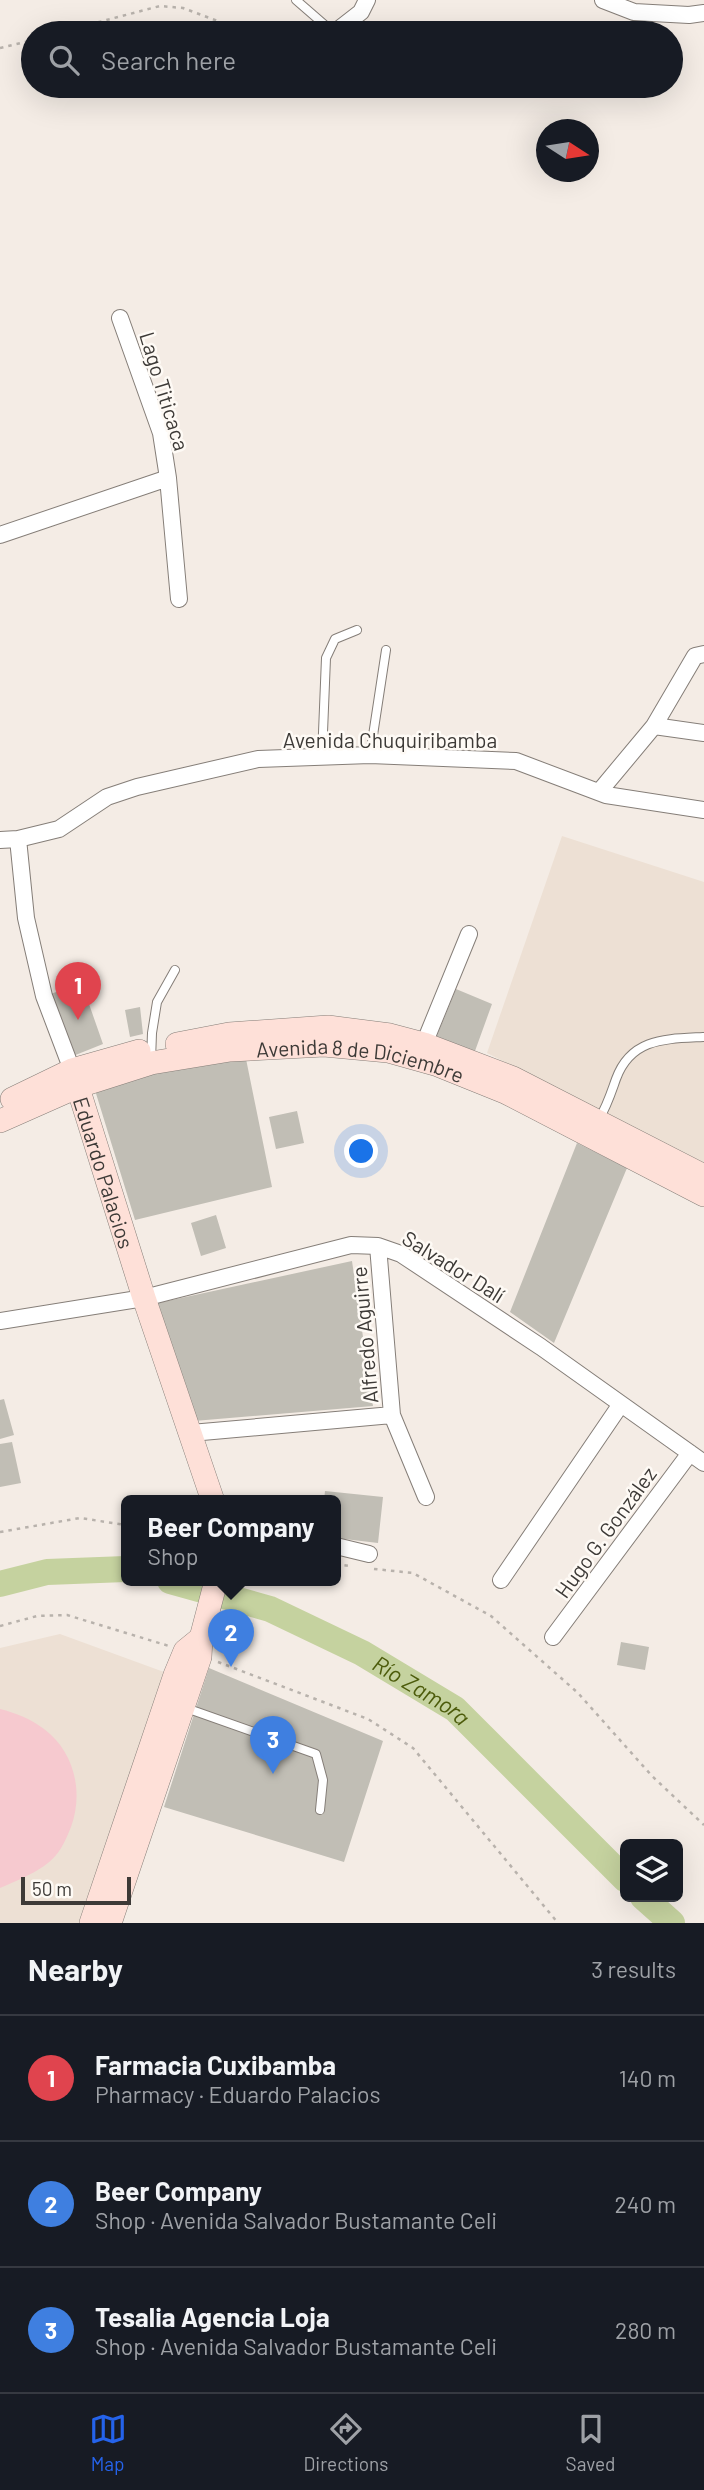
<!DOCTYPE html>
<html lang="en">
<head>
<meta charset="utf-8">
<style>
	:root { --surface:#171b24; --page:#242831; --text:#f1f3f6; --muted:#9ea1a6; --line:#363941; --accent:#2563eb }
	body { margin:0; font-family:Barlow,sans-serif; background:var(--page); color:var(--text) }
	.controls { position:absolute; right:21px; bottom:21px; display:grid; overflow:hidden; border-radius:10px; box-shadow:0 7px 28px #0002 }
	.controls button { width:63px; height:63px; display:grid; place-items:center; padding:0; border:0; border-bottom:2px solid var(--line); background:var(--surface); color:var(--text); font:35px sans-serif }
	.compass { position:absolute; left:536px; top:119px; width:63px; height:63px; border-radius:50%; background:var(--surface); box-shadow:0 7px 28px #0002; rotate:102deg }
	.scale { position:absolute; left:21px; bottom:18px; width:110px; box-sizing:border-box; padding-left:7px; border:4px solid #3d3a37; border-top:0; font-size:19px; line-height:24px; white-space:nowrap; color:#3d3a37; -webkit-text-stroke:5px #fefaf5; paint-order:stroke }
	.you { position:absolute; left:362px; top:1152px; width:24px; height:24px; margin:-18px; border:5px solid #fff; border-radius:50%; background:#1a73e8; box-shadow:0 0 0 10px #1a73e833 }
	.badge { display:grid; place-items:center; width:46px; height:46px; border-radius:50%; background:var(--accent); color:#fff; font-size:23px; font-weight:700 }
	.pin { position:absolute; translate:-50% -58px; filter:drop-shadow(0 2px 4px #0008) }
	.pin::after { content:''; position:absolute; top:37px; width:24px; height:21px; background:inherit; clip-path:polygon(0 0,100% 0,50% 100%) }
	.popup { position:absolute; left:121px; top:1495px; width:220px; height:91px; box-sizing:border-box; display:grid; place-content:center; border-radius:10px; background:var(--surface); filter:drop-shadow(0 2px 5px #0005); font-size:23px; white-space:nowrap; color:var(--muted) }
	.popup b { font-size:26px; color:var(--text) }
	.popup::after { content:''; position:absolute; left:50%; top:100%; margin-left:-14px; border:14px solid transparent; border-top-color:var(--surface) }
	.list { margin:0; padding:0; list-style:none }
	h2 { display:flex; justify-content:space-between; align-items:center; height:91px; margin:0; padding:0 28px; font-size:30px }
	h2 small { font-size:23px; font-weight:400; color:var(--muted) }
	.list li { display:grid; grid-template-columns:46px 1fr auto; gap:21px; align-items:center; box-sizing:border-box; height:126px; padding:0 28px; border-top:2px solid var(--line) }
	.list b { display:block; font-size:26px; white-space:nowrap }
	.list p { margin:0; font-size:23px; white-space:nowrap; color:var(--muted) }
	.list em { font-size:23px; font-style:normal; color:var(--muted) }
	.icon { flex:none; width:38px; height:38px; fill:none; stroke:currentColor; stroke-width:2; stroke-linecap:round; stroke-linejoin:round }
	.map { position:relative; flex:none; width:704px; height:1923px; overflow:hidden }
	.search { position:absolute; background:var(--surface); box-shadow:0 7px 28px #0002; left:21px; right:21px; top:21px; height:77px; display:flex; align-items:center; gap:18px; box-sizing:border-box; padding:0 24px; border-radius:38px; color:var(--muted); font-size:26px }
	.sheet { height:469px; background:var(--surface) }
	nav { display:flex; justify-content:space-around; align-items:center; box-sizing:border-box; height:98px; border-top:2px solid var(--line); background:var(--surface); font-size:19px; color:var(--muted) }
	nav a { display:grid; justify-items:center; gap:4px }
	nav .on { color:var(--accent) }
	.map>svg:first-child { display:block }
	.built { fill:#ede0d4 }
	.green { fill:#f6c9cf }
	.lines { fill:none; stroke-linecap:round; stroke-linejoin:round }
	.river { stroke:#c5d29f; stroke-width:26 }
	.building { fill:#c1beb5 }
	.service-casing { stroke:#857e78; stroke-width:10 }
	.minor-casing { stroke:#857e78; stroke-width:18 }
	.secondary-casing { stroke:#857e78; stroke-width:24 }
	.path { stroke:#b8b2ac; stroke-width:2.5; stroke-dasharray:3.5 5; stroke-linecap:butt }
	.service { stroke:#fff; stroke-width:8 }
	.minor { stroke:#fff; stroke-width:16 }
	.secondary { stroke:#fee0d8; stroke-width:23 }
	.labels { text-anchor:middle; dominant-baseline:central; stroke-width:5; stroke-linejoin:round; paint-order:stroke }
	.street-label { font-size:21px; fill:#3d3a37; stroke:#fefaf5 }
	.water-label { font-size:23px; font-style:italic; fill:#4d5c0c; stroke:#fefaf5 }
</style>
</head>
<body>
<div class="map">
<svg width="704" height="1923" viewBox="0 0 704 1923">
	<rect width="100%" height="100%" fill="#f4ece5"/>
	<path class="built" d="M 562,836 L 704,882 L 704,1163 L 487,1053 Z
		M 60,1634 L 164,1672 L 80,1923 L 0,1923 L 0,1648 Z"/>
	<path class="green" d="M 0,1709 C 16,1713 31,1719 44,1729 C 74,1751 84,1792 71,1827 C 65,1842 59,1856 44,1866 C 31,1875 14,1882 0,1888 Z"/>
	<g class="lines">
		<g class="river">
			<path id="s1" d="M 170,1581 L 270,1609 L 362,1653 L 455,1709 L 625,1879"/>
			<path d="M 0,1584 L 47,1572 L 126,1569"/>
			<path d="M 643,1897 L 672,1923"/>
		</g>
	</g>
	<path class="building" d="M 82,984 L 103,1044 L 73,1056 L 50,994 Z
		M 456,989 L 492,1004 L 475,1051 L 436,1038 Z
		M 140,1007 L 143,1034 L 130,1037 L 125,1010 Z
		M 245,1054 L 272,1187 L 135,1220 L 94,1087 Z
		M 297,1111 L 304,1143 L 276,1149 L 269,1117 Z
		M 577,1143 L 627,1168 L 554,1343 L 510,1312 Z
		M 216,1215 L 226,1248 L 201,1256 L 191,1223 Z
		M 352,1261 L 373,1406 L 194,1421 L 158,1303 Z
		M 4,1399 L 14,1435 L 0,1439 L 0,1400 Z
		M 12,1442 L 21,1483 L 0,1487 L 0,1444 Z
		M 325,1491 L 383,1497 L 378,1543 L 336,1538 L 336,1501 L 324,1501 Z
		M 621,1642 L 649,1647 L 645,1670 L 617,1665 Z
		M 209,1668 L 383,1741 L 344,1862 L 164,1807 Z"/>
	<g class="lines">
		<defs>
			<path id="service" d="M 296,0 L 334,33
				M 370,755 L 386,650
				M 322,757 L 326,658 L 335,639 L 357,630
				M 151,1060 L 152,1033 L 157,1002 L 175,970
				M 599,1119 C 607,1106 611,1093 616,1079 C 631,1038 665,1039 703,1037
				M 186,1708 L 316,1754 L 323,1780 L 320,1810"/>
			<path id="minor" d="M 603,0 L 634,12 L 689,15 L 704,13
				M 334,33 L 361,12 L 367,0
				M 120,318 L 161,433 L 168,478
				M 0,535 L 168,478 L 179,599
				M 654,726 L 704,733
				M 599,792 L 654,726 L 695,656 L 704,654
				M 18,839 L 26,918 L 44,996 L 72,1070
				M 0,840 L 18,839 L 59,829 L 107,797 L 137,787 L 258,759 L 370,755 L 516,761 L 606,795 L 704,810
				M 424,1044 L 469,934
				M 378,1246 L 392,1415 L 426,1497
				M 0,1321 L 144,1298 L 351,1245 L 378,1246 L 401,1254 L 541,1347 L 704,1463
				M 191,1433 L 392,1415
				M 336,1546 L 369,1554
				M 501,1580 L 621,1404
				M 553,1637 L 690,1453"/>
			<g id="secondary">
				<path d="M 177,1044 L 229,1034 L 328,1027 L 390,1035 L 424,1044 L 513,1078 L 704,1176"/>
				<path id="s2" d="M 74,1075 L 144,1298 L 213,1501"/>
				<path d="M 12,1099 L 72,1070 L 139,1051"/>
				<path id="s3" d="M 0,1121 L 79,1086 L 151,1063 L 230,1050 L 324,1045 L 388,1051 L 438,1065 L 505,1092 L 704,1195"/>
				<path d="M 91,1923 L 175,1675 L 185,1651 L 201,1638"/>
				<path d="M 110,1923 L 200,1657 L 201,1638 L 216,1581"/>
			</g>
		</defs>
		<use href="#service" class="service-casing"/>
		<use href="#minor" class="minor-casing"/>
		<use href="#secondary" class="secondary-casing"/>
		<path class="path" d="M 57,33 L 160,6 L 183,8 L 247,32 L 315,32
			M 0,48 L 33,40
			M 0,1532 L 80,1518 L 126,1525
			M 336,1564 L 350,1566
			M 374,1569 L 413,1573 L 491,1616 L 578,1693 L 652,1776 L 704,1825
			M 0,1626 L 37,1616 L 67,1615 L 169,1646
			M 218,1662 L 368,1719 L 413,1748 L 558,1923"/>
		<use href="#service" class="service"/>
		<use href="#minor" class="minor"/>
		<use href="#secondary" class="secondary"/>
	</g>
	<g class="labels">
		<g class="street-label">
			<text transform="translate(165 391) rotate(73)">Lago Titicaca</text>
			<text x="390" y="739">Avenida Chuquiribamba</text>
			<text stroke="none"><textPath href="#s3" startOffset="374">Avenida 8 de Diciembre</textPath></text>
			<text stroke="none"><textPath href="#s2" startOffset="102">Eduardo Palacios</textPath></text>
			<text transform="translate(454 1266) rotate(32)">Salvador Dalí</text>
			<text transform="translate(364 1335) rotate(-95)">Alfredo Aguirre</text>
			<text transform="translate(605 1532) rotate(-54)">Hugo G. González</text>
		</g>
		<g class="water-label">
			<text stroke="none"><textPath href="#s1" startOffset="276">Río Zamora</textPath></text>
		</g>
	</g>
</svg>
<div class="controls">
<button><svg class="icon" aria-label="layers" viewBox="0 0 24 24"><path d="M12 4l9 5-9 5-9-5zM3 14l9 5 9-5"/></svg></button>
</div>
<svg class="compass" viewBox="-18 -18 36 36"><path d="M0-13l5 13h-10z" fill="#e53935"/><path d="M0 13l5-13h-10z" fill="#9ea1a6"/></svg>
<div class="scale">50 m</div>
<div class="you"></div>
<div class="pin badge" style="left:78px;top:1020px;background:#e0444e">1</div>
<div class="pin badge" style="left:231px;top:1667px;background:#3f7fe0">2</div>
<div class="popup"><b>Beer Company</b>Shop</div>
<div class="pin badge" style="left:273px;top:1774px;background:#3f7fe0">3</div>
<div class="search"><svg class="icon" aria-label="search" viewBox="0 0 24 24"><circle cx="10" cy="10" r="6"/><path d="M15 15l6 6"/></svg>Search here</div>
</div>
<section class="sheet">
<h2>Nearby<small>3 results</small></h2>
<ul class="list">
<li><span class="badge" style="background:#e0444e">1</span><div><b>Farmacia Cuxibamba</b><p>Pharmacy · Eduardo Palacios</p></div><em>140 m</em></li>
<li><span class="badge" style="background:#3f7fe0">2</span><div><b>Beer Company</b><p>Shop · Avenida Salvador Bustamante Celi</p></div><em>240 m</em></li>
<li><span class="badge" style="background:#3f7fe0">3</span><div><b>Tesalia Agencia Loja</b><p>Shop · Avenida Salvador Bustamante Celi</p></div><em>280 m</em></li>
</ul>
</section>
<nav>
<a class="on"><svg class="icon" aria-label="map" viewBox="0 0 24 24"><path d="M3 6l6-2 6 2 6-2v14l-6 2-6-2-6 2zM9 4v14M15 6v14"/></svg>Map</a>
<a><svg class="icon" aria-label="directions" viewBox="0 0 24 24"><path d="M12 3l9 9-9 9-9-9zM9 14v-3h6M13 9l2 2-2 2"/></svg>Directions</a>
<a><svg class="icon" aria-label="saved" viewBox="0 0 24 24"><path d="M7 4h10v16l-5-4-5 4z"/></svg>Saved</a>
</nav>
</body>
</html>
